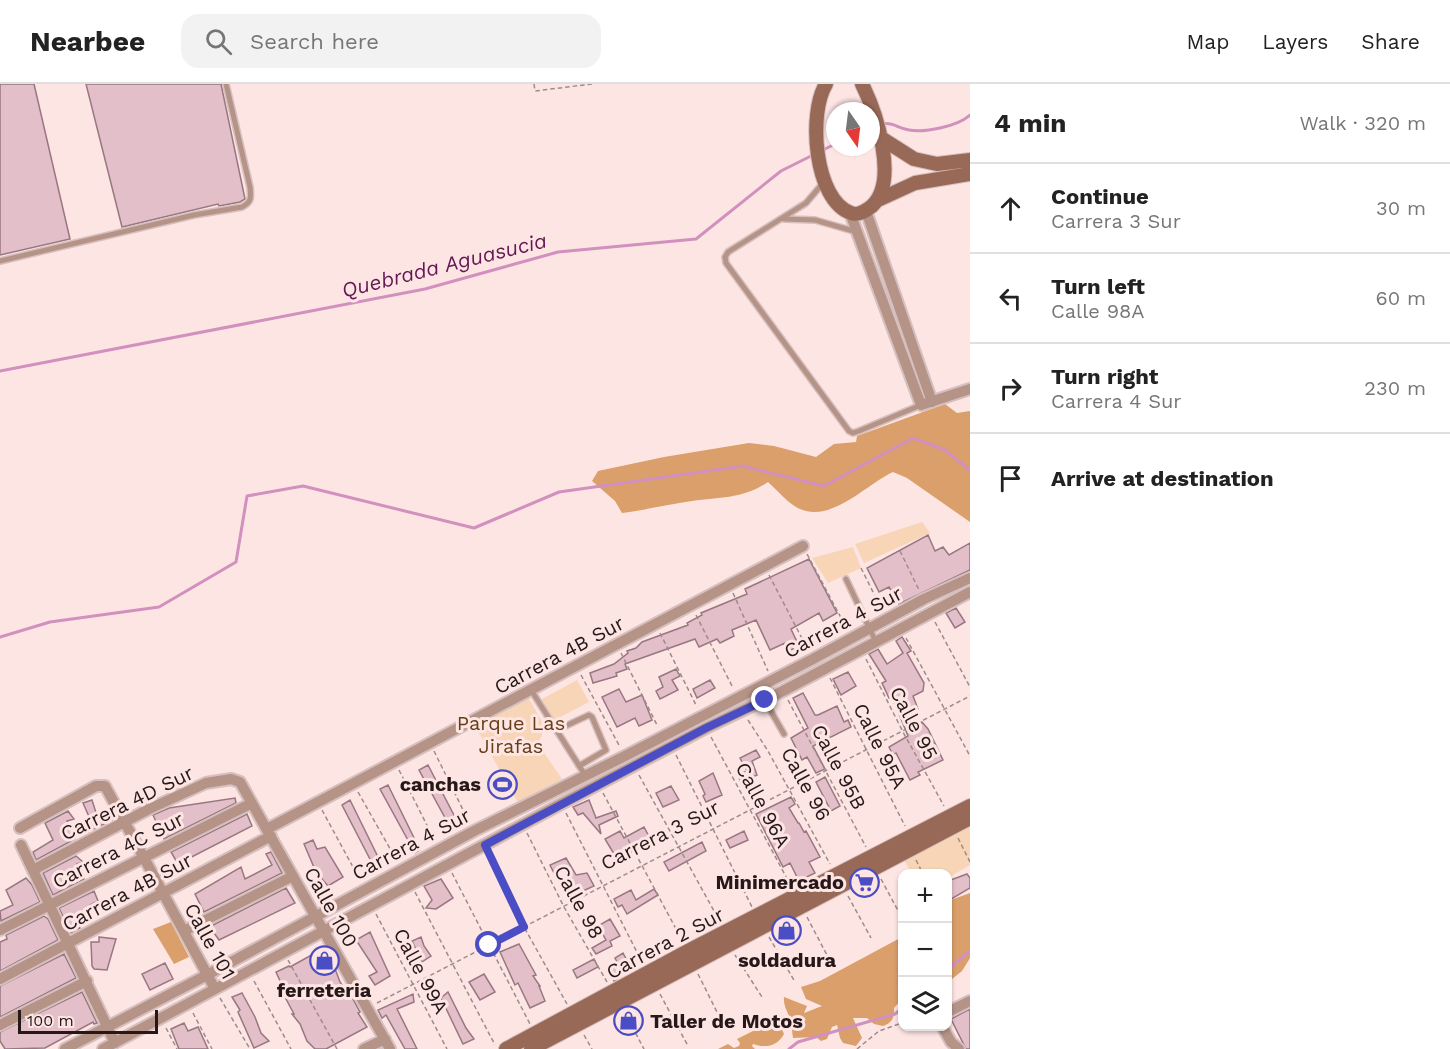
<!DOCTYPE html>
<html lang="en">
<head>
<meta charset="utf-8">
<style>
	:root { --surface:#fff; --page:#f2f2f2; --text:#222; --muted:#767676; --line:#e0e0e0 }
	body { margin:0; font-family:"Work Sans",sans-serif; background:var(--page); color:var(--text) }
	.controls { position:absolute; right:18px; bottom:18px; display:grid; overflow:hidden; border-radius:12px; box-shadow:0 2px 4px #0004 }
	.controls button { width:54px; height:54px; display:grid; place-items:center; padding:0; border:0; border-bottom:2px solid var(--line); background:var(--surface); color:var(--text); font:30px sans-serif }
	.compass { position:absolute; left:826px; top:18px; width:54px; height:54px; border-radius:50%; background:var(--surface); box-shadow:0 2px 4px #0004; rotate:166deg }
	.scale { position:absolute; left:18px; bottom:15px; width:140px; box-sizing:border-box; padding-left:6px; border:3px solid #261818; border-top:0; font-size:16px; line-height:21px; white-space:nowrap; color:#261818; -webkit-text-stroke:4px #fde5e4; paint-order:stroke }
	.stop { position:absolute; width:18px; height:18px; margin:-14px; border:4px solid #4a4dc3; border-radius:50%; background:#fff }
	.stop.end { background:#4a4dc3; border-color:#fff; box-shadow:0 2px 6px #0008 }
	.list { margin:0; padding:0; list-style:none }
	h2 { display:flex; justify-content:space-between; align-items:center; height:78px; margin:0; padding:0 24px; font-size:26px }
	h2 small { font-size:20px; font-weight:400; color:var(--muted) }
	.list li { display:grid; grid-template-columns:39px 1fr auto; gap:18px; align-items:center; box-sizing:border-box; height:90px; padding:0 24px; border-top:2px solid var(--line) }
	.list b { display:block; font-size:22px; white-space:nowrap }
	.list p { margin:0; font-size:20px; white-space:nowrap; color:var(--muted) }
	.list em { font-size:20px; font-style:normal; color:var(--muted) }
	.icon { flex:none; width:33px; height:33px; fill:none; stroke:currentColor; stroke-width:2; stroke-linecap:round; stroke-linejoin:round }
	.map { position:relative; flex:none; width:970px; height:965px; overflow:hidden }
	header { display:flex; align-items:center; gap:36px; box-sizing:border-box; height:84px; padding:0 30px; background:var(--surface); border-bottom:2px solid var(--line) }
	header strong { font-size:28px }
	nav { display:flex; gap:33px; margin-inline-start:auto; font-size:21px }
	.search { width:420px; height:54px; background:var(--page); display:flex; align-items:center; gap:15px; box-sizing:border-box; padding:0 21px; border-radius:18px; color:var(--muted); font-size:22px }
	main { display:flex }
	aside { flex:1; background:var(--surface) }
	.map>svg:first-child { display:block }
	.green { fill:#f8d5b7 }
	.forest { fill:#da9f6a }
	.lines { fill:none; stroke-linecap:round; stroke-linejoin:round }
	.stream { stroke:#d290be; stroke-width:3 }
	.building { fill:#e3bfc9; stroke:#987781; stroke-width:1.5 }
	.lane-casing { stroke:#d6c0bf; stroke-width:8 }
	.street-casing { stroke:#d6c0bf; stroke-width:14 }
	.secondary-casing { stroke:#d6c0bf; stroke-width:16 }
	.path { stroke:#9e8b8a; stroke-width:1.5; stroke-dasharray:4.5 3; stroke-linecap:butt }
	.lane { stroke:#b59487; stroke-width:5 }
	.street { stroke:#b59487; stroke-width:10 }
	.secondary { stroke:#996957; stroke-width:14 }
	.route { stroke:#4a4dc3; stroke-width:8 }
	.labels { text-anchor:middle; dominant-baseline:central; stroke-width:6; stroke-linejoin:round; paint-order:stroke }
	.street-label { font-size:20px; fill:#261818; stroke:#fde5e4 }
	.park-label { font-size:20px; fill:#653e16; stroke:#fde5e4 }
	.poi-label { font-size:20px; font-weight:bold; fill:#261818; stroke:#fde5e4; text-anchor:end }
	.water-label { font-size:21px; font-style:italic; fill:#641753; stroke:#fde5e4 }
</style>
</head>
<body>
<header>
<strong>Nearbee</strong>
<div class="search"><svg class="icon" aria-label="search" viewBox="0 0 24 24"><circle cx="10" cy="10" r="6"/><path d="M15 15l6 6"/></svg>Search here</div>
<nav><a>Map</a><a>Layers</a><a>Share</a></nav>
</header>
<main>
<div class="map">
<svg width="970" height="965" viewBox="0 0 970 965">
	<rect width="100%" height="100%" fill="#fde5e4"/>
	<path class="green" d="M 922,438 L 930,449 L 864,479 L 855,460 Z
		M 853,463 L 861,484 L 828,499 L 812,474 Z
		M 577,596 L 589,618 L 553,637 L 542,615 Z
		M 527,611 L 545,643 L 538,660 L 562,695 L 518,719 L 474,640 Z
		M 970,736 L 970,781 L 948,794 L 948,790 L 911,789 L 901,770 Z"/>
	<path class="forest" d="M 945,320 L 957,329 L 970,327 L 970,438 L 907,394 L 893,388 C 865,401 829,442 796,423 C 786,417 777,406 768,398 C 743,415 721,413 692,417 C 669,420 646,426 622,429 L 615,417 L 592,397 L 598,387 L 664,373 L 749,359 L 774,362 L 816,373 L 834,360 L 856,358 L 857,352 Z
		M 970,809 L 970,874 L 962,887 L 952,895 L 948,896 L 948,817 Z
		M 171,838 L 189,873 L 174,880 L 153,845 Z
		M 902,853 L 902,915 L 894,924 C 895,933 892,939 883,942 L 874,940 L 867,934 L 853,934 L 862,954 L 856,962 L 843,959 L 840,954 L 837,941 L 832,943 L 827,955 L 821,957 L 816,953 L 793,954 C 792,949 792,943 791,938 C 789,929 783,923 784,913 L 807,922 L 804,929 L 822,922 L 806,915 L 801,903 L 820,897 Z
		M 770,934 L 777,934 L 784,950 C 777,963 765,964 753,960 L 752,962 L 755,965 L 718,965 L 728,960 L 734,964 L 739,962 L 740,959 L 737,955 L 763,942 L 765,937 Z"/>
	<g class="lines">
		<path class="stream" d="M 881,40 C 894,38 897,44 909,46 C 925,49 958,42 970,31
			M 821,67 L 835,60
			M 0,287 L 425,205 L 558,168 L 696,155 L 781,87 L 815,70
			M 0,553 L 50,538 L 159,523 L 236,478 L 247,412 L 303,402 L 474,444 L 559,408 L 743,382 L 824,402 L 913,354 L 945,366 L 970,386
			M 948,885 L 970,867
			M 789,965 L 798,958 L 895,930 L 902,924"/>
	</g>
	<path class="building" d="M 0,0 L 34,0 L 70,155 L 0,171 Z
		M 86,0 L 221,0 L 245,115 L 240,118 L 219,122 L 218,120 L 122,143 Z
		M 928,451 L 935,467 L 943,463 L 949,471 L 970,459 L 970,486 L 899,520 L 889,503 L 879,508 L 867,484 Z
		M 809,475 L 837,529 L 823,537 L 819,529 L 791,545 L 799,562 L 789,567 L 785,559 L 770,566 L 756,536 L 732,546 L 734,552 L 720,559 L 717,555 L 699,563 L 695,555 L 625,580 L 627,585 L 616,589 L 617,592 L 593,599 L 590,589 L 614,580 L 628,569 L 627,567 L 636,564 L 642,558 L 688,541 L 687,539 L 702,531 L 701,529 L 742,512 L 747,510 L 745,505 Z
		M 956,524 L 965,538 L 955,544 L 946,529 Z
		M 902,553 L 911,567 L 907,569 L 924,599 L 923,607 L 913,612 L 918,625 L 908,629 L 914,643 L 922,638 L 928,645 L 943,676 L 918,688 L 920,691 L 910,696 L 896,669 L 893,671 L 889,663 L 908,652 L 892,613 L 889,614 L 882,599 L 886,597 L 869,570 L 878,565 L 887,580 L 903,569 L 896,557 Z
		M 676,585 L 680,592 L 672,596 L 678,606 L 660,615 L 656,607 L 663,603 L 659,593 Z
		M 848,588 L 856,602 L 841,611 L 833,595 Z
		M 710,596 L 715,604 L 697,614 L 693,605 Z
		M 619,605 L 626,618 L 642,611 L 652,636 L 639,642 L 635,634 L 617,643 L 602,613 Z
		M 803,609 L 815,631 L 818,631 L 837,622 L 844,638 L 848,636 L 851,643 L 813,662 L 825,685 L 816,689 L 807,673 L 802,676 L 791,654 L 808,644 L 793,614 Z
		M 756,666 L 760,673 L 752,677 L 757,691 L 741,698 L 738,691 L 747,687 L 740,674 Z
		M 428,681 L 457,737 L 449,741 L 419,686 Z
		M 713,689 L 722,711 L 706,718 L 703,712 L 705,710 L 699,697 Z
		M 825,693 L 840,722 L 831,727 L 816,698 Z
		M 388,701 L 420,766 L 415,769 L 380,705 Z
		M 671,702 L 679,716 L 663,723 L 656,709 Z
		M 791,713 L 795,720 L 789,724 L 798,739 L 799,739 L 804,748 L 806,747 L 820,773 L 809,778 L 815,789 L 799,797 L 790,779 L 783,783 L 756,730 Z
		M 235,714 L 236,719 L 164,755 L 153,731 L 169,724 Z
		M 92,716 L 97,732 L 109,725 L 114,735 L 88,748 L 84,737 L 90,735 L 83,719 Z
		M 350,716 L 379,775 L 372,779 L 342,721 Z
		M 589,716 L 596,734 L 616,727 L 618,732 L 599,741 L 601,750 L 583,729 L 578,731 L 573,723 Z
		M 68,727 L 74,735 L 67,737 L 75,755 L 36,776 L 33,768 L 53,756 L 45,739 Z
		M 247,730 L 252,742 L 178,780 L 171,768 Z
		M 644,743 L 652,758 L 617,775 L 605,755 L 620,747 L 624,754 Z
		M 744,747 L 748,756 L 730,764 L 726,756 Z
		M 313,756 L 317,765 L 325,763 L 343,793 L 328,802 L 316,788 L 304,760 Z
		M 702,758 L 706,767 L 669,787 L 664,778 Z
		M 271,768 L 282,789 L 204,828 L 195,810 L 241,783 L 245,795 L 272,781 L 266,770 Z
		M 76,772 L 83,778 L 77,780 L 84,795 L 53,811 L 43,789 Z
		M 566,774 L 576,791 L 587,789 L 594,802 L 572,812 L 565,802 L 572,797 L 563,784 L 554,789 L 550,781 Z
		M 967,790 L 970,794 L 970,804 L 948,817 L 948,797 Z
		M 26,794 L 32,801 L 40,818 L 1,837 L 0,827 L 13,821 L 6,806 Z
		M 441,795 L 453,814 L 436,825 L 426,824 L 432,816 L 424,802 Z
		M 286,804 L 295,819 L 219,856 L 212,846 L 211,842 Z
		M 654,805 L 658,811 L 627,830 L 622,821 L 618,823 L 614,815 L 631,806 L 636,816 Z
		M 94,807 L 98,817 L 90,821 L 93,826 L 74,834 L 80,844 L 71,849 L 59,824 Z
		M 44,832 L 48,835 L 58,856 L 0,887 L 0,858 L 7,855 L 6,851 Z
		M 610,835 L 620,852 L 610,857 L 612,862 L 596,870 L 592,864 L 606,856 L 598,842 Z
		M 370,848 L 390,892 L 375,901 L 369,892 L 377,888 L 356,856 Z
		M 99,853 L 116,855 L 107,886 L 94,885 L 92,882 L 91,858 L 99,858 Z
		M 421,853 L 424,862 L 431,872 L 422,878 L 412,857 Z
		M 519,860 L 536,891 L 533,892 L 540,902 L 539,902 L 545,917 L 530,924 L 518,899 L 515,901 L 500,868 Z
		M 324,864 L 334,882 L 340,898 L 346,907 L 348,906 L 360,928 L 358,929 L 367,943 L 326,965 L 315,965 L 307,957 L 300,940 L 292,930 L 294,930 L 278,900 L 281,899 L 276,888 L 289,882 L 290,883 Z
		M 623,869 L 631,884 L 620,890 L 621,893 L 614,897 L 607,882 L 617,878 L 615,874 Z
		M 64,870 L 76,894 L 0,933 L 0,902 Z
		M 594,875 L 598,883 L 577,894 L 573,886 Z
		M 165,879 L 173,895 L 150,906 L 142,890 Z
		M 484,890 L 495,908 L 480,916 L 469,898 Z
		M 82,908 L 97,939 L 94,940 L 93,938 L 45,964 L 5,965 L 0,957 L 0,948 Z
		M 448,908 L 466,944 L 474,955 L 463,960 L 441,914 Z
		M 242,909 L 255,933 L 261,949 L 269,957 L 254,964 L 238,928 L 240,926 L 232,913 Z
		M 413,910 L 414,918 L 397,925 L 417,965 L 405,965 L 386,931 L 382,934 L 378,926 Z
		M 970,925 L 970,965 L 966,965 L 951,935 Z
		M 184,939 L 188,947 L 198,943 L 208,965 L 179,965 L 171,945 Z"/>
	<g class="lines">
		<defs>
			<path id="lane" d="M 824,98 L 806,119 L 728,168 L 725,173 L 726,179 L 849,347 L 853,349 L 859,347 L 921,321
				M 784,135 L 815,136 L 857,148
				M 0,177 L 194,131 L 242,123 C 252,118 251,113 250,103 L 226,0
				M 846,495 L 876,558
				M 757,603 L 784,650
				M 531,606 L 585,691
				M 557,646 L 589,631 L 592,633 L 606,666 L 579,682"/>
			<path id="street" d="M 866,127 L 932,318
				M 850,129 L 921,321 L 970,305
				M 20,744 L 96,702 L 105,702 L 215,905
				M 267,745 L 803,462
				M 21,761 L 115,959
				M 33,786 L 149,725 L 206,699 L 231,695 L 240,698 L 390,965
				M 0,846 L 252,719
				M 184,847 L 293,792
				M 0,895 L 271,752
				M 948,928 L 970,917
				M 0,941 L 87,897
				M 942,942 L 951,958 L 959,965
				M 65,965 L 207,891 L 474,747 L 625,672 L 813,575 L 924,515 L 970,494
				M 103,965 L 561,720 L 706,644 L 783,607 L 970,508
				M 364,965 L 385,955"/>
			<path id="secondary" d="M 826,0 C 808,29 814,116 851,129 C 858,132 867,126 872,122 C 899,97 876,28 862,0
				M 881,54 L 914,75 L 937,80 L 970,76
				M 878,116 L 915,99 L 970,90
				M 506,965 L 688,867 L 970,722
				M 531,965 L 970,734"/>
		</defs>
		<use href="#lane" class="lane-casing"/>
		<use href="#street" class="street-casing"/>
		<use href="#secondary" class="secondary-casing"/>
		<path class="path" d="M 534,0 L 535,7 L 592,0
			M 900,467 L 919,506
			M 807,470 L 847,545
			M 861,484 L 882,526
			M 769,491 L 808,566
			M 733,509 L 768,587
			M 696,531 L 733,604
			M 935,538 L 970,603
			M 660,549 L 697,623
			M 906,554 L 970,672
			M 621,569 L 658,643
			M 866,575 L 903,648 L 944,722
			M 581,591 L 620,663
			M 830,594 L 905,742
			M 788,616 L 866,763
			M 748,636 L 768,667 L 830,780
			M 711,653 L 791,802
			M 434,667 L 469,738
			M 676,671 L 752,823
			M 399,686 L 435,757
			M 639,691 L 719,836
			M 358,708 L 397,777
			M 603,709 L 682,856
			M 322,726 L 360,796
			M 566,729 L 643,880
			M 527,749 L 564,823 L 607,898
			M 958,754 L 970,778
			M 489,770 L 524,843 L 567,920
			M 916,776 L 923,790
			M 452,789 L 530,940
			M 881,795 L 902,834
			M 415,808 L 495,961
			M 848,812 L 871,854
			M 376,830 L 447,965
			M 807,833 L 829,875
			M 769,853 L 795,898
			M 735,871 L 762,913
			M 288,876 L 337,965
			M 698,890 L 721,936
			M 254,897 L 291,965
			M 660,910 L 688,962
			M 220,914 L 250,965
			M 377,919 L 970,612
			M 193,929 L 212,965
			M 625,929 L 644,965
			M 166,944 L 177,965
			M 584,951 L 592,965
			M 857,965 L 879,947 L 902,939"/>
		<use href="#lane" class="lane"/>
		<use href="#street" class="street"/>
		<use href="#secondary" class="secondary"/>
	</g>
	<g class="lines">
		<path class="route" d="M 489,861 L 524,843 L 485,761 L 706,644 L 765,616"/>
	</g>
	<defs>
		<symbol id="stadium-ring" viewBox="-11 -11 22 22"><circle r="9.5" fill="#fde5e4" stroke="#4a4dc3" stroke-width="1.5"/><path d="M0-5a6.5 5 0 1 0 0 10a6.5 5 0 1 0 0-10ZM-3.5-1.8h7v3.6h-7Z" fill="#4a4dc3"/></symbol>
		<symbol id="supermarket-ring" viewBox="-11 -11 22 22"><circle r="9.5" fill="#fde5e4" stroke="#4a4dc3" stroke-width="1.5"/><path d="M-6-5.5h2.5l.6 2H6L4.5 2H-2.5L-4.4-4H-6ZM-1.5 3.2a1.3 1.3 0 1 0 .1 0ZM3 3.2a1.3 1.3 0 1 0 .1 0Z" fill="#4a4dc3"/></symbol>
		<symbol id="shop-ring" viewBox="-11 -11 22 22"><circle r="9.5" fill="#fde5e4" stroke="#4a4dc3" stroke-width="1.5"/><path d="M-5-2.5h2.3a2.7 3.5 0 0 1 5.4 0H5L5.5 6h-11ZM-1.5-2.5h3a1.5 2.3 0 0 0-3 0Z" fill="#4a4dc3"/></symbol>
	</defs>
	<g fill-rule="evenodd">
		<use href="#stadium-ring" x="486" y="684" width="33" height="33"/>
		<use href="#supermarket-ring" x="848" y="782" width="33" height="33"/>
		<use href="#shop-ring" x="770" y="830" width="33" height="33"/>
		<use href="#shop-ring" x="308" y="860" width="33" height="33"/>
		<use href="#shop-ring" x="612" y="920" width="33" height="33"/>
	</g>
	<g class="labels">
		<g class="street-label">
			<text transform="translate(843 538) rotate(-28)">Carrera 4 Sur</text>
			<text transform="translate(559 571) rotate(-28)">Carrera 4B Sur</text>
			<text transform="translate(914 639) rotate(62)">Calle 95</text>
			<text transform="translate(880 662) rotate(63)">Calle 95A</text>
			<text transform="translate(839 683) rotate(62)">Calle 95B</text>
			<text transform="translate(806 700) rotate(61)">Calle 96</text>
			<text transform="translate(127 719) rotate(-26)">Carrera 4D Sur</text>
			<text transform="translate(763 721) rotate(62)">Calle 96A</text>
			<text transform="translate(660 751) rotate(-27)">Carrera 3 Sur</text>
			<text transform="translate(411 760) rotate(-28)">Carrera 4 Sur</text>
			<text transform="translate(118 766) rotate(-27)">Carrera 4C Sur</text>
			<text transform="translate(127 808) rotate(-28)">Carrera 4B Sur</text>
			<text transform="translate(579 818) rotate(61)">Calle 98</text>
			<text transform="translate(331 823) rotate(61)">Calle 100</text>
			<text transform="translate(210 857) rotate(61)">Calle 101</text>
			<text transform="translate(665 859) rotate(-28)">Carrera 2 Sur</text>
			<text transform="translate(421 887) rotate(62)">Calle 99A</text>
		</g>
		<g class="park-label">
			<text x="511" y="639">Parque Las<tspan x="511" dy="23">Jirafas</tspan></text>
		</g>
		<g class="poi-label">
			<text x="481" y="700">canchas</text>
			<text x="844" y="798">Minimercado</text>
			<text x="787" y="876" text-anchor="middle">soldadura</text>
			<text x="324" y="906" text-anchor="middle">ferreteria</text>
			<text x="650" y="937" text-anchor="start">Taller de Motos</text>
		</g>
		<g class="water-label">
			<text transform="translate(444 181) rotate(-14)">Quebrada Aguasucia</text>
		</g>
	</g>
</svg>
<div class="controls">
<button>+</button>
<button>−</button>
<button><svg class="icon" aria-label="layers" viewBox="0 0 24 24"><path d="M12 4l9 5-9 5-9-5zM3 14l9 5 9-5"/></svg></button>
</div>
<svg class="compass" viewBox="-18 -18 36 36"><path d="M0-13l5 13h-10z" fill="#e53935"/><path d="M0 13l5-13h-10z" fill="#767676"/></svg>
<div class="scale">100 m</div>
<div class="stop" style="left:489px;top:861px"></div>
<div class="stop end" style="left:765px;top:616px"></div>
</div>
<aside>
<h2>4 min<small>Walk · 320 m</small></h2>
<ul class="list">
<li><svg class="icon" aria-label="ahead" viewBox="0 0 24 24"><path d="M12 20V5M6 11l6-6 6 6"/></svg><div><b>Continue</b><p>Carrera 3 Sur</p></div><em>30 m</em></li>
<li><svg class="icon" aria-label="left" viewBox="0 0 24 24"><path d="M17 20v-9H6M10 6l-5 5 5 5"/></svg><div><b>Turn left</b><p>Calle 98A</p></div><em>60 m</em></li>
<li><svg class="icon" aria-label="right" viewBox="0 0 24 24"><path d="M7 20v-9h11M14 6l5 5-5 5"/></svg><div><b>Turn right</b><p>Carrera 4 Sur</p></div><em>230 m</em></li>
<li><svg class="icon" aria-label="arrive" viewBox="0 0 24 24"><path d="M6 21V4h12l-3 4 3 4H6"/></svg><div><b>Arrive at destination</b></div></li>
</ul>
</aside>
</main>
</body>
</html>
